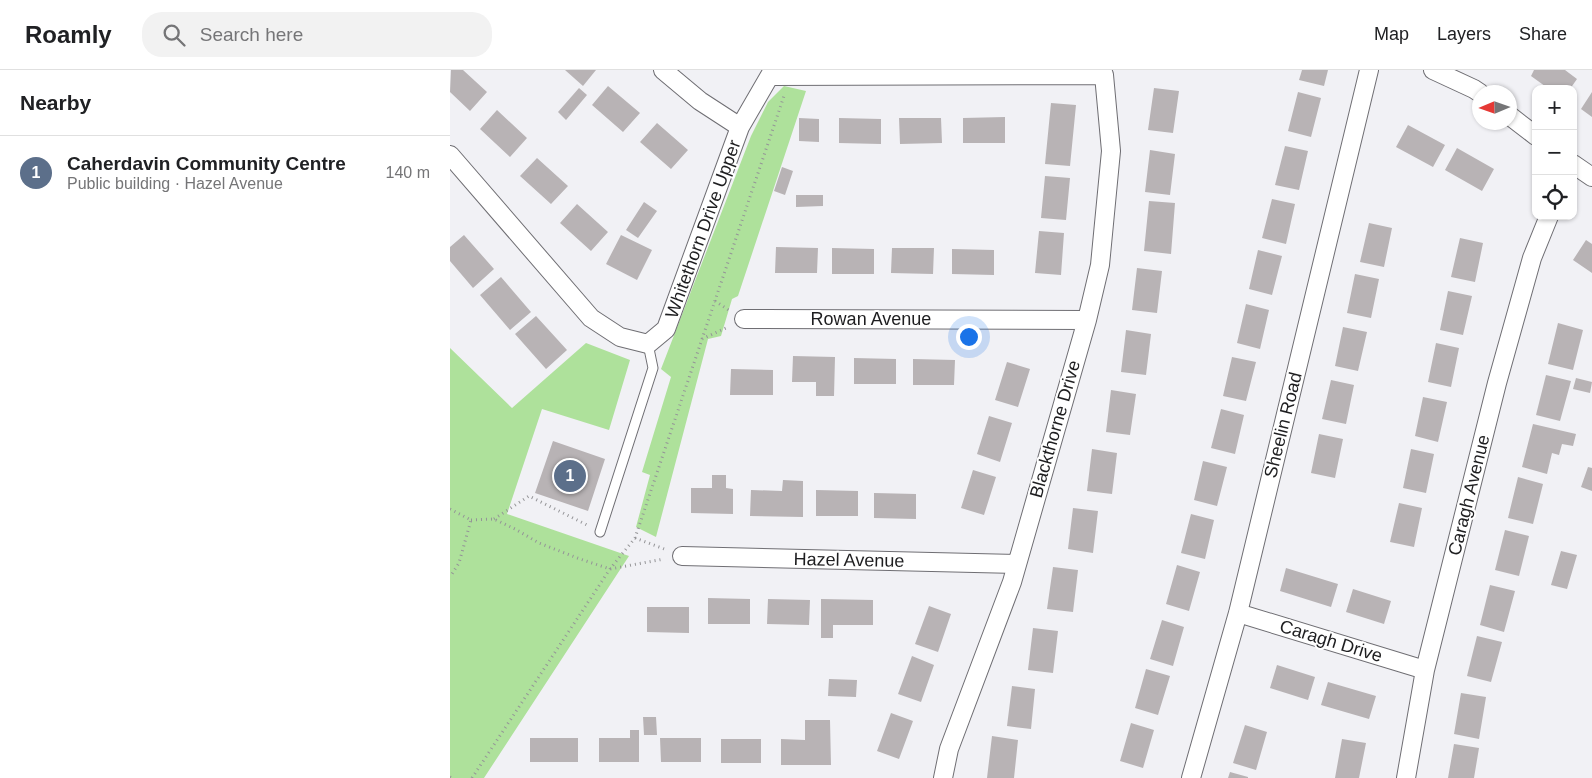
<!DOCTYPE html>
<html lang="en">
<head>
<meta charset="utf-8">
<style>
	:root { --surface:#fff; --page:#f2f2f2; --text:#202124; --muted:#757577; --line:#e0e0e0; --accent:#448c8b }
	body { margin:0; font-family:Helvetica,sans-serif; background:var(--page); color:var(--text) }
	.controls { position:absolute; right:15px; top:15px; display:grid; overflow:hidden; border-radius:10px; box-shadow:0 1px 4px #0004 }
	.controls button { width:45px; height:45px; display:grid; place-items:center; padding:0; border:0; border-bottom:1px solid var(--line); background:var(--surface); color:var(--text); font:25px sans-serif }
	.compass { position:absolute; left:1022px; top:15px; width:45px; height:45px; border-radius:50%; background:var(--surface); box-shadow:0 1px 4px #0004; rotate:268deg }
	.you { position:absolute; left:518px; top:266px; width:18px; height:18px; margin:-12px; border:4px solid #fff; border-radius:50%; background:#1a73e8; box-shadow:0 0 0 8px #1a73e833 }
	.badge { display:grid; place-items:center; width:32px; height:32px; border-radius:50%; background:var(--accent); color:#fff; font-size:16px; font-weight:700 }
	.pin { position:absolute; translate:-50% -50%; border:2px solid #fff; box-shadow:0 1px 5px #0006 }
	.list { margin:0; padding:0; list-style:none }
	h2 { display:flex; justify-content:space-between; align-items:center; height:65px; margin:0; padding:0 20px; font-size:21px }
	h2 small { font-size:16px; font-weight:400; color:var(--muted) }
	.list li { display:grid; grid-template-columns:32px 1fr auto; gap:15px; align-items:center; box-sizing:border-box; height:75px; padding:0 20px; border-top:1px solid var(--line) }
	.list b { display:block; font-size:19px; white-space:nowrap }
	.list p { margin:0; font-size:16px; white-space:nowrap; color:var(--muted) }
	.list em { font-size:16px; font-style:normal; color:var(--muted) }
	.icon { flex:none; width:28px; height:28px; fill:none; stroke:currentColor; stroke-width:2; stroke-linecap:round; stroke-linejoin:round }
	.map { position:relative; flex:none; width:1142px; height:708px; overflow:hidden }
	header { display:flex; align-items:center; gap:30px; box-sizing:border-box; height:70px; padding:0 25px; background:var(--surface); border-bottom:1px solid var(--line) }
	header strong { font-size:24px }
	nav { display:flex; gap:28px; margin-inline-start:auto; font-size:18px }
	.search { width:350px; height:45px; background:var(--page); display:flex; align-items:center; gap:12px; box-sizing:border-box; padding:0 18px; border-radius:20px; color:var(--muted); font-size:19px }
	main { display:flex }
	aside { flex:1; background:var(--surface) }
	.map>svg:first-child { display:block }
	.green { fill:#aee19b }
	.building { fill:#b8b3b5 }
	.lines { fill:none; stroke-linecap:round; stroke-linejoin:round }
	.lane-casing { stroke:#6f6e73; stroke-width:11 }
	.street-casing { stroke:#6f6e73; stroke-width:20 }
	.path { stroke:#949497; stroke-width:3; stroke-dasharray:1 4; stroke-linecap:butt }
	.lane { stroke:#fff; stroke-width:9 }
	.street { stroke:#fff; stroke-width:18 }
	.labels { text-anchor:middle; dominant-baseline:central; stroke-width:4; stroke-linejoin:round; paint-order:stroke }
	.street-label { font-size:18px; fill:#1e1e20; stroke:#fff }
</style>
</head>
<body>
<header>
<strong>Roamly</strong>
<div class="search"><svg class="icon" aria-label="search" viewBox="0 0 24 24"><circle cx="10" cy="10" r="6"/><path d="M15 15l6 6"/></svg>Search here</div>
<nav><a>Map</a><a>Layers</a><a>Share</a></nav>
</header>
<main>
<aside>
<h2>Nearby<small></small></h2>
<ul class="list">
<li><span class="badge" style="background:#5c6f8a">1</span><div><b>Caherdavin Community Centre</b><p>Public building · Hazel Avenue</p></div><em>140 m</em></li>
</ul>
</aside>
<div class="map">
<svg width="1142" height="708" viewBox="0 0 1142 708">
	<rect width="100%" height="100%" fill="#f1f1f5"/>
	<path class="green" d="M 334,16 L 356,21 L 288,226 L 282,229 L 271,266 L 258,269 L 206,467 L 186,457 L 200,405 L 192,402 L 221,307 L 211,299 L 301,66 L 318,32 Z
		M 136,273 L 180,290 L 159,360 L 92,339 L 57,444 L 179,486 L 34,708 L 0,708 L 0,278 L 62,338 Z"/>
	<path class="building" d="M 1,0 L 13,0 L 37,22 L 20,41 L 0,22 Z
		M 115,0 L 146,0 L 133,16 Z
		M 852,0 L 878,0 L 874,16 L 849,10 Z
		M 1084,0 L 1115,0 L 1127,9 L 1120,19 L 1099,19 L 1081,6 Z
		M 158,16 L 190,43 L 173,62 L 142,35 Z
		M 129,18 L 137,25 L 116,50 L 108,42 Z
		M 704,18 L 729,21 L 723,63 L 698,60 Z
		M 848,22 L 871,28 L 861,67 L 838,61 Z
		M 1142,22 L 1142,47 L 1131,39 Z
		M 601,33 L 626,35 L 620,96 L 595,94 Z
		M 47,40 L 77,68 L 60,87 L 30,59 Z
		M 555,47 L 555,73 L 513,73 L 513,48 Z
		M 349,48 L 369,49 L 369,72 L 349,71 Z
		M 389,48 L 431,49 L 431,74 L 389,73 Z
		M 449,48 L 491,48 L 492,73 L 450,74 Z
		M 207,53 L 238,80 L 221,99 L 190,72 Z
		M 958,55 L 995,75 L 983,97 L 946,77 Z
		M 835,76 L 858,81 L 849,120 L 825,115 Z
		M 1007,78 L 1044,99 L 1032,121 L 995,100 Z
		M 700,80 L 725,84 L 720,125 L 695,122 Z
		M 87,88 L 118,116 L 101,134 L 70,106 Z
		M 332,97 L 343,101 L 335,125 L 324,121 Z
		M 595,106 L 620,108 L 616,150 L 591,148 Z
		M 346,125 L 373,125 L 373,136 L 346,137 Z
		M 822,129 L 845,134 L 836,174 L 812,168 Z
		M 699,131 L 725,133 L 721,184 L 694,181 Z
		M 194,132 L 207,141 L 188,168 L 176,160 Z
		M 127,134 L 158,162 L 141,181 L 110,153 Z
		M 919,153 L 942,158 L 934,197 L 910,192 Z
		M 589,161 L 614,163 L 611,205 L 585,203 Z
		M 14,165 L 44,199 L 23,218 L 0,191 L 0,177 Z
		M 171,165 L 202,180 L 187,210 L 156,194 Z
		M 1010,168 L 1033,173 L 1025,212 L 1001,207 Z
		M 1136,170 L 1142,174 L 1142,203 L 1123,190 Z
		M 326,177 L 368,178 L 367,203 L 325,203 Z
		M 382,178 L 424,179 L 424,204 L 382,204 Z
		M 442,178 L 484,178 L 483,204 L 441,203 Z
		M 502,179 L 544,180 L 544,205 L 502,204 Z
		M 808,180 L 832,186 L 822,225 L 799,219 Z
		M 687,198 L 712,201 L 707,243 L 682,240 Z
		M 905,204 L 929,209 L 921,248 L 897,243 Z
		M 51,207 L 81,242 L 60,260 L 30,225 Z
		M 998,221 L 1022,226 L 1013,265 L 990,260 Z
		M 796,234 L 819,240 L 810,279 L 787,273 Z
		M 86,246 L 117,280 L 96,299 L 65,264 Z
		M 1108,253 L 1133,260 L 1123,300 L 1098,294 Z
		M 893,257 L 917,262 L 908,301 L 885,296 Z
		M 676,260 L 701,264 L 696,305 L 671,302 Z
		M 986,273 L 1009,278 L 1001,317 L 978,312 Z
		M 343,286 L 385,287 L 384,326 L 366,326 L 366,312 L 342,312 Z
		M 782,287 L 806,292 L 796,331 L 773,326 Z
		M 404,288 L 446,289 L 446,314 L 404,314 Z
		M 463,289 L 505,290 L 504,315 L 463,315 Z
		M 557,292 L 580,299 L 568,337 L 545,330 Z
		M 281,299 L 323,300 L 323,325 L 280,325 Z
		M 1096,305 L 1121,311 L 1110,351 L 1086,345 Z
		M 1126,308 L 1142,312 L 1140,323 L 1123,319 Z
		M 881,310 L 904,315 L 896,354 L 872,349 Z
		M 661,320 L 686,324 L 680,365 L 656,362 Z
		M 973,327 L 997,332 L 988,372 L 965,366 Z
		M 771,339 L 794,345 L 785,384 L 761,378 Z
		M 539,346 L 562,353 L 550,392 L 527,384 Z
		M 1083,354 L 1126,364 L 1123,376 L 1112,374 L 1109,385 L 1102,383 L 1097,404 L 1072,397 Z
		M 869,364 L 893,369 L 885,408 L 861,403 Z
		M 103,371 L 155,389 L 138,441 L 85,423 Z
		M 642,379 L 667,383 L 662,424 L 637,421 Z
		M 961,379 L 984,384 L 976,423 L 953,418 Z
		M 753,391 L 777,397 L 767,436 L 744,430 Z
		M 1138,397 L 1142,398 L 1142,421 L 1131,417 Z
		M 523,400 L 546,407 L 534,445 L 511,438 Z
		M 262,405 L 276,405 L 276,418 L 283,419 L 283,444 L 241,443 L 241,418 L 262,418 Z
		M 1068,407 L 1093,414 L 1083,454 L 1058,448 Z
		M 333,410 L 353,411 L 353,447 L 300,446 L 301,420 L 332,421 Z
		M 366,420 L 408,421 L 408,446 L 366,446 Z
		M 424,423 L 466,424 L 466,449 L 424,448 Z
		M 949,433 L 972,438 L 964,477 L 940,472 Z
		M 623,438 L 648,441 L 643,483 L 618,479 Z
		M 741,444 L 764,450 L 755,489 L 731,483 Z
		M 1055,460 L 1079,466 L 1069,506 L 1045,500 Z
		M 1111,481 L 1127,485 L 1117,519 L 1101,515 Z
		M 727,495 L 750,502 L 739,541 L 716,534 Z
		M 603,497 L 628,500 L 623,542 L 597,539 Z
		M 836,498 L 888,514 L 881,537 L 830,521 Z
		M 1040,515 L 1065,521 L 1054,562 L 1030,555 Z
		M 903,519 L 941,531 L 934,554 L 896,542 Z
		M 258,528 L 300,529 L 300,554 L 258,554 Z
		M 318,529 L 360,530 L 359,555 L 317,554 Z
		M 371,529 L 423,530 L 423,555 L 383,555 L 383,568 L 371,568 Z
		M 479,536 L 501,544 L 488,582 L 465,574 Z
		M 197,537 L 239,537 L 239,563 L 197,562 Z
		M 712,550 L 734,557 L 723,596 L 700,589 Z
		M 583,558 L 608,561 L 603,603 L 578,600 Z
		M 1027,566 L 1052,572 L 1041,612 L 1017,606 Z
		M 462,586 L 484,595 L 471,632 L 448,624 Z
		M 827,595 L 865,607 L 858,630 L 820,618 Z
		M 696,599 L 720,606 L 708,645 L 685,638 Z
		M 379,609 L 407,610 L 406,627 L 378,626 Z
		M 878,612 L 926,626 L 919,649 L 871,635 Z
		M 562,616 L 585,619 L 581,659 L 557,656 Z
		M 1011,623 L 1036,627 L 1029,669 L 1004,664 Z
		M 441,643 L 463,651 L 449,689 L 427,681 Z
		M 193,647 L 206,647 L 207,665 L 194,665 Z
		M 355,650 L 380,650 L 381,695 L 331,695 L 331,669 L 355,670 Z
		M 681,653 L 704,660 L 693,698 L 670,691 Z
		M 795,655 L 817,662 L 806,700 L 783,693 Z
		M 180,660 L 189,660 L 189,692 L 149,692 L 149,668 L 180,668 Z
		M 542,666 L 568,670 L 564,708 L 537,708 Z
		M 80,668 L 128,668 L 128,692 L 80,692 Z
		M 210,668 L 251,668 L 251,692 L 211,692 Z
		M 271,669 L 311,669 L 311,693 L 271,693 Z
		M 892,669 L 916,673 L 909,708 L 885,708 Z
		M 1004,674 L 1029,678 L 1024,708 L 998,708 Z
		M 780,702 L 798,707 L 798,708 L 778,708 Z"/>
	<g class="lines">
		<defs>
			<path id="lane" d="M 150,462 L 203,298 L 198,274"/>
			<path id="street" d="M 213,0 L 250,31 L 290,57
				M 983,0 L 1024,19 L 1030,23
				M 320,6 L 654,5
				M 1060,46 L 1086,66
				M 0,85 L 141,248 L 170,267 L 198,274 L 216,259 L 290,57 L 323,0
				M 1123,94 L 1142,107
				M 294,249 L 637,250
				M 232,486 L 567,494
				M 788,543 L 975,600
				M 493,708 L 499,679 L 562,512 L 637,250 L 650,195 L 661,81 L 654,5 L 652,0
				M 741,708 L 788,543 L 919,0
				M 956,708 L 975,600 L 1047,313 L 1082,188 L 1099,146"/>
		</defs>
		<use href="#lane" class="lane-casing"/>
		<use href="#street" class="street-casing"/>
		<path class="path" d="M 265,231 L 280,241
			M 252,269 L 278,257
			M 0,439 L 21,450 L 9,493 L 0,507
			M 44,449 L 79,426 L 139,456
			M 21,450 L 44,449 L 65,459 L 89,473 L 130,489 L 160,499 L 214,489
			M 185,468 L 217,480
			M 0,707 L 2,708
			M 22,708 L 160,499 L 185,468 L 335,23"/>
		<use href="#lane" class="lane"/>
		<use href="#street" class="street"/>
	</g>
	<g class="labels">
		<g class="street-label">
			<text transform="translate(253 159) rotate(-70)">Whitethorn Drive Upper</text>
			<text x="421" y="249">Rowan Avenue</text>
			<text transform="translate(833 355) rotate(-76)">Sheelin Road</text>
			<text transform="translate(605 359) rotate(-74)">Blackthorne Drive</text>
			<text transform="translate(1019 425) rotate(-76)">Caragh Avenue</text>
			<text transform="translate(399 490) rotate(1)">Hazel Avenue</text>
			<text transform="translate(881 571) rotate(17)">Caragh Drive</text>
		</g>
	</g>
</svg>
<div class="controls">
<button>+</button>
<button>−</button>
<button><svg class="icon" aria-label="locate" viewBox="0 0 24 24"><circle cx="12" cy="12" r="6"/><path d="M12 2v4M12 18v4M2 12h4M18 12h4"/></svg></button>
</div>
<svg class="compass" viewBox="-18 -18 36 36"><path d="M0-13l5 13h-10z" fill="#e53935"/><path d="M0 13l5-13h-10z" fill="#757577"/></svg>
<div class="you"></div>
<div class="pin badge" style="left:120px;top:406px;background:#5c6f8a">1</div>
</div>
</main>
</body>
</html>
